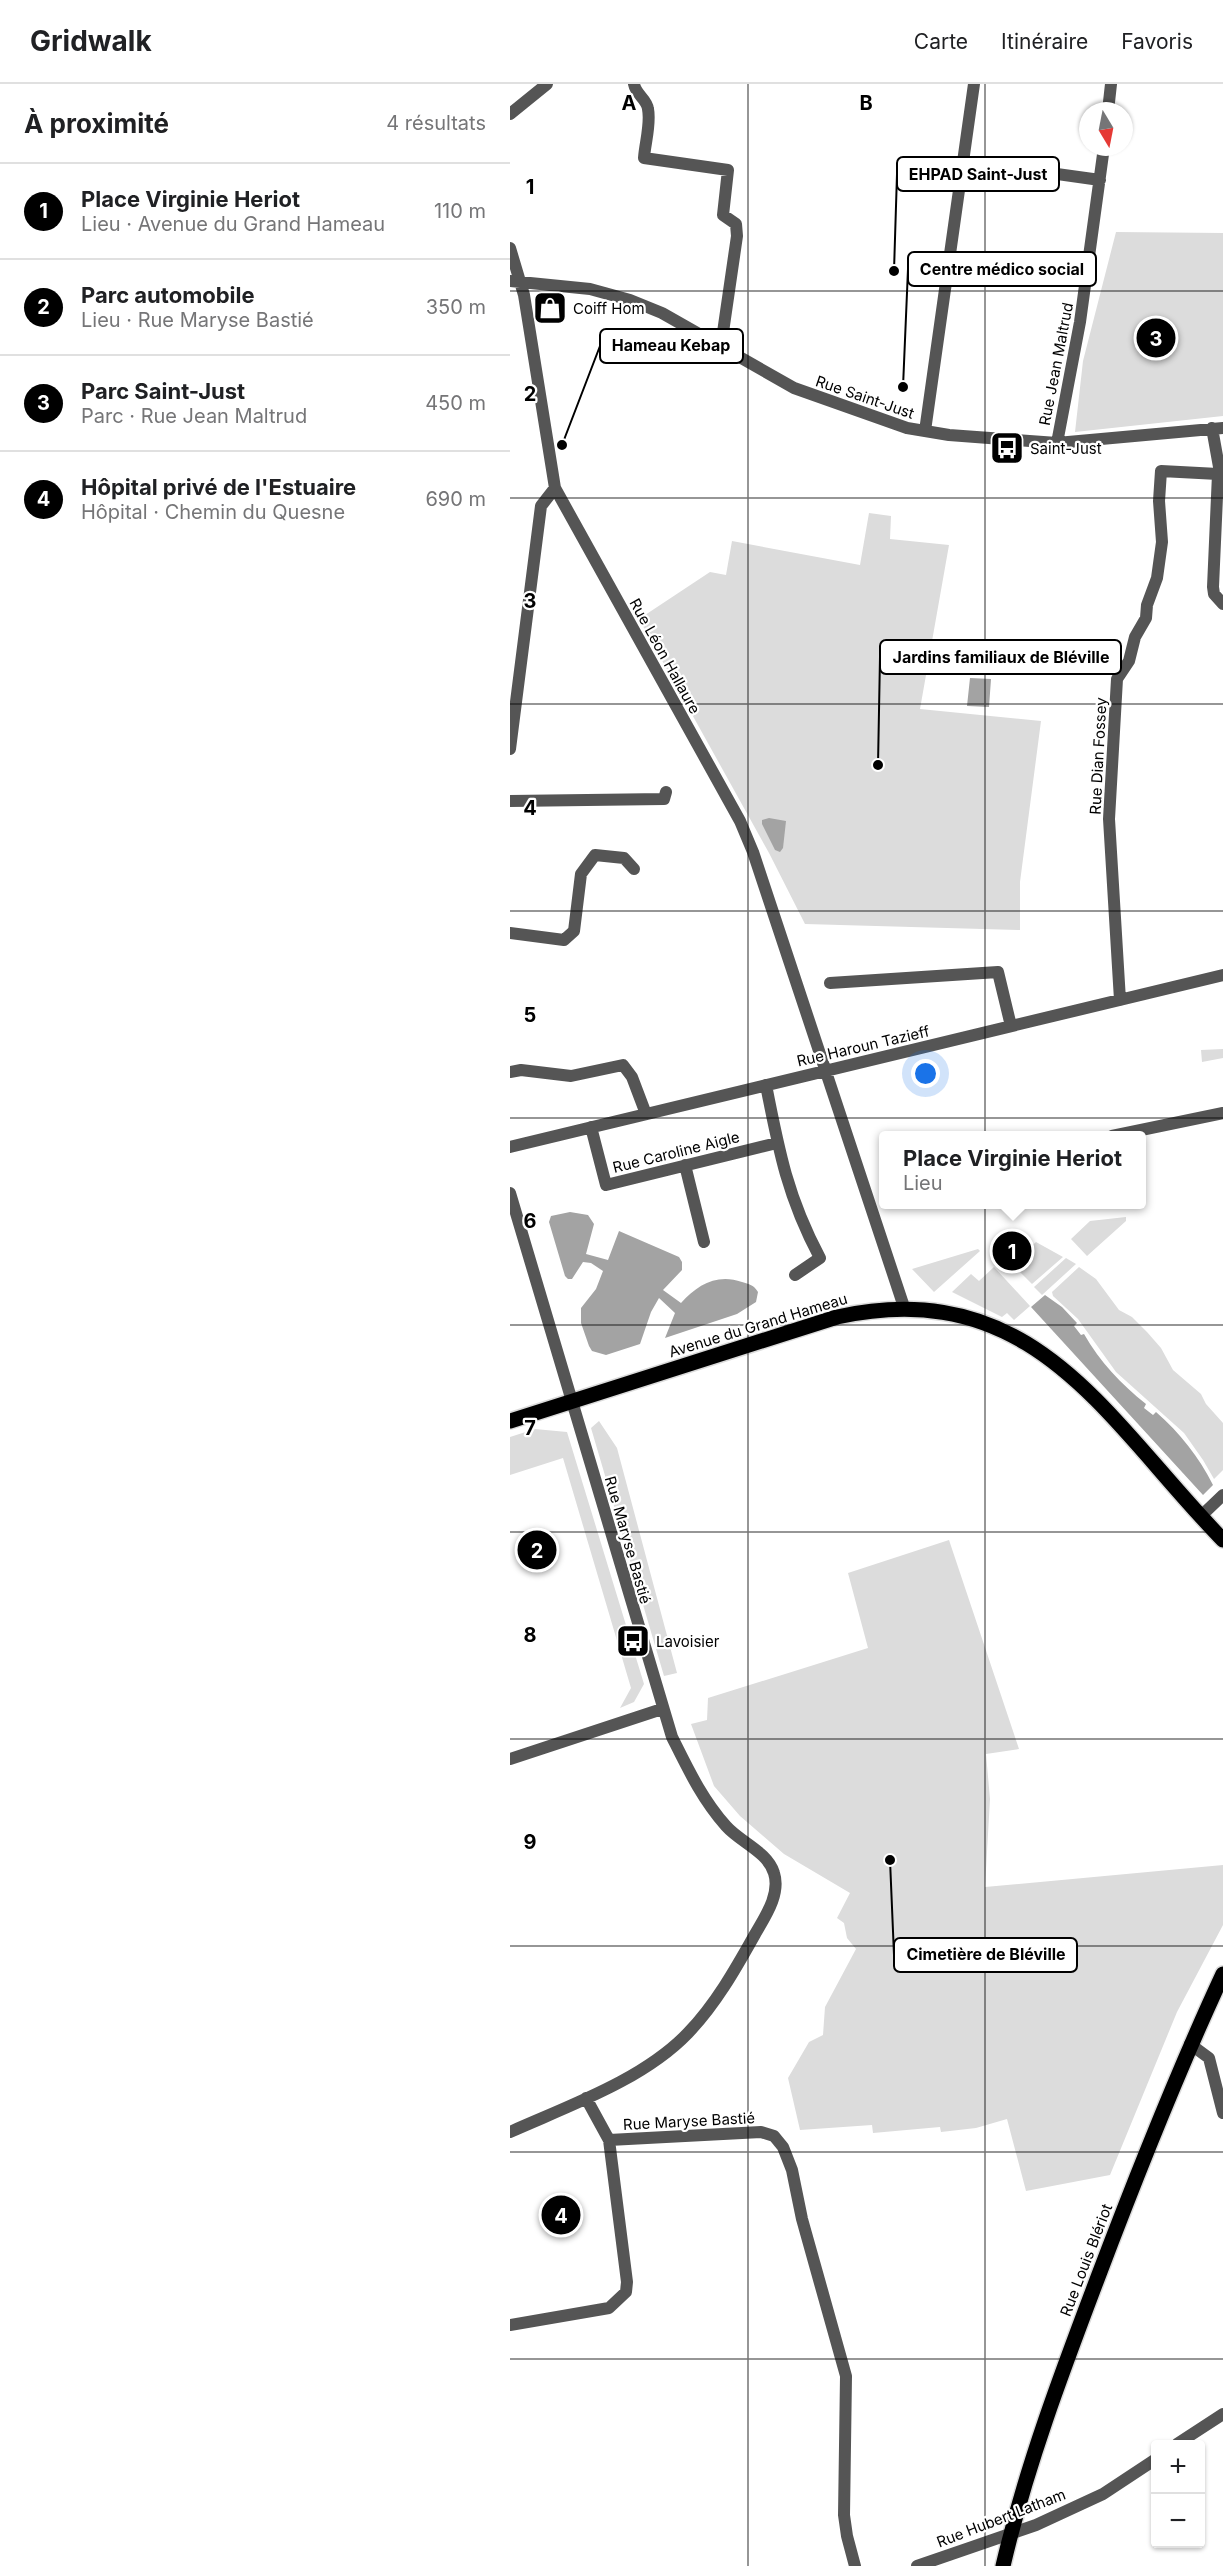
<!DOCTYPE html>
<html lang="fr">
<head>
<meta charset="utf-8">
<style>
	:root { --surface:#fff; --page:#f6f6f6; --text:#202124; --muted:#757577; --line:#e0e0e0; --accent:#000 }
	body { margin:0; font-family:Inter,sans-serif; background:var(--page); color:var(--text) }
	.controls { position:absolute; right:18px; bottom:18px; display:grid; overflow:hidden; border-radius:6px; box-shadow:0 2px 4px #0004 }
	.controls button { width:54px; height:54px; display:grid; place-items:center; padding:0; border:0; border-bottom:2px solid var(--line); background:var(--surface); color:var(--text); font:30px sans-serif }
	.compass { position:absolute; left:569px; top:18px; width:54px; height:54px; border-radius:50%; background:var(--surface); box-shadow:0 2px 4px #0004; rotate:170deg }
	.you { position:absolute; left:416px; top:990px; width:21px; height:21px; margin:-15px; border:4px solid #fff; border-radius:50%; background:#1a73e8; box-shadow:0 0 0 9px #1a73e833 }
	.badge { display:grid; place-items:center; width:39px; height:39px; border-radius:50%; background:var(--accent); color:#fff; font-size:20px; font-weight:700 }
	.pin { position:absolute; translate:-50% -50%; border:3px solid #fff; box-shadow:0 2px 6px #0006 }
	.popup { position:absolute; left:369px; top:1047px; width:267px; height:78px; box-sizing:border-box; display:grid; place-content:center; border-radius:6px; background:var(--surface); filter:drop-shadow(0 2px 4px #0005); font-size:20px; white-space:nowrap; color:var(--muted) }
	.popup b { font-size:22px; color:var(--text) }
	.popup::after { content:''; position:absolute; left:50%; top:100%; margin-left:-12px; border:12px solid transparent; border-top-color:var(--surface) }
	.list { margin:0; padding:0; list-style:none }
	h2 { display:flex; justify-content:space-between; align-items:center; height:78px; margin:0; padding:0 24px; font-size:26px }
	h2 small { font-size:20px; font-weight:400; color:var(--muted) }
	.list li { display:grid; grid-template-columns:39px 1fr auto; gap:18px; align-items:center; box-sizing:border-box; height:96px; padding:0 24px; border-top:2px solid var(--line) }
	.list b { display:block; font-size:22px; white-space:nowrap }
	.list p { margin:0; font-size:20px; white-space:nowrap; color:var(--muted) }
	.list em { font-size:20px; font-style:normal; color:var(--muted) }
	.map { position:relative; flex:none; width:713px; height:2482px; overflow:hidden }
	header { display:flex; align-items:center; gap:36px; box-sizing:border-box; height:84px; padding:0 30px; background:var(--surface); border-bottom:2px solid var(--line) }
	header strong { font-size:28px }
	nav { display:flex; gap:33px; margin-inline-start:auto; font-size:21px }
	main { display:flex }
	aside { flex:1; background:var(--surface) }
	.map>svg:first-child { display:block }
	.green { fill:#dcdcdc }
	.water { fill:#a3a3a3 }
	.lines { fill:none; stroke-linecap:round; stroke-linejoin:round }
	.major-casing { stroke:#dbdbdb; stroke-width:18 }
	.minor { stroke:#555; stroke-width:12 }
	.major { stroke:#000; stroke-width:15 }
	.grid { fill:none; stroke:#000; stroke-width:1.5; stroke-opacity:0.55 }
	.labels { text-anchor:middle; dominant-baseline:central; stroke-width:4.5; stroke-linejoin:round; paint-order:stroke }
	.poi-label { font-size:15px; fill:#000; stroke:#fff; text-anchor:start }
	.street-label { font-size:15px; fill:#000; stroke:#fff }
	.grid-label { font-size:20px; text-anchor:middle; font-weight:bold; fill:#000; stroke:#fff; stroke-width:4.5; stroke-linejoin:round; paint-order:stroke }
	.leader { fill:none; stroke:#000; stroke-width:2 }
	.callout-dot { fill:#000; stroke:#fff; stroke-width:2 }
	.callout { fill:#fff; stroke:#000; stroke-width:2 }
	.callout-label { font-size:16px; text-anchor:middle; font-weight:bold; fill:#000 }
</style>
</head>
<body>
<header>
<strong>Gridwalk</strong>
<nav><a>Carte</a><a>Itinéraire</a><a>Favoris</a></nav>
</header>
<main>
<aside>
<h2>À proximité<small>4 résultats</small></h2>
<ul class="list">
<li><span class="badge">1</span><div><b>Place Virginie Heriot</b><p>Lieu · Avenue du Grand Hameau</p></div><em>110 m</em></li>
<li><span class="badge">2</span><div><b>Parc automobile</b><p>Lieu · Rue Maryse Bastié</p></div><em>350 m</em></li>
<li><span class="badge">3</span><div><b>Parc Saint-Just</b><p>Parc · Rue Jean Maltrud</p></div><em>450 m</em></li>
<li><span class="badge">4</span><div><b>Hôpital privé de l'Estuaire</b><p>Hôpital · Chemin du Quesne</p></div><em>690 m</em></li>
</ul>
</aside>
<div class="map">
<svg width="713" height="2482" viewBox="0 0 713 2482">
	<rect width="100%" height="100%" fill="#fff"/>
	<path class="green" d="M 606,148 L 713,149 L 713,332 L 565,348 L 573,277 Z
		M 359,429 L 381,432 L 380,455 L 439,461 L 410,625 L 531,637 L 510,798 L 510,846 L 295,840 L 259,769 L 129,535 L 200,488 L 216,491 L 222,457 L 350,481 Z
		M 713,965 L 713,974 L 692,978 L 691,966 Z
		M 616,1133 L 616,1137 L 577,1172 L 561,1155 L 580,1137 Z
		M 526,1158 L 553,1173 L 522,1200 L 502,1180 Z
		M 468,1165 L 470,1167 L 424,1208 L 402,1185 Z
		M 556,1174 L 566,1180 L 532,1211 L 524,1203 Z
		M 484,1183 L 520,1222 L 504,1236 L 497,1229 L 492,1233 L 442,1208 L 461,1190 L 469,1197 Z
		M 569,1183 L 586,1195 L 609,1226 L 622,1233 L 637,1248 L 651,1264 L 663,1286 L 691,1310 L 696,1320 L 713,1339 L 713,1386 L 704,1395 L 693,1376 L 674,1349 L 606,1288 L 568,1235 L 543,1212 L 542,1208 Z
		M 89,1337 L 107,1364 L 167,1589 L 154,1592 L 81,1344 Z
		M 25,1345 L 57,1348 L 134,1600 L 124,1618 L 110,1624 L 121,1604 L 53,1374 L 0,1391 L 0,1353 Z
		M 439,1456 L 509,1665 L 476,1670 L 480,1715 L 475,1803 L 713,1781 L 713,1841 L 667,1928 L 600,2091 L 516,2107 L 497,2035 L 466,2044 L 431,2048 L 430,2043 L 363,2049 L 362,2041 L 290,2046 L 278,1994 L 299,1958 L 313,1951 L 315,1923 L 346,1865 L 337,1854 L 334,1839 L 327,1834 L 340,1809 L 274,1770 L 230,1732 L 204,1702 L 181,1640 L 197,1636 L 198,1614 L 358,1564 L 338,1489 Z"/>
	<path class="water" d="M 460,594 L 481,595 L 479,623 L 457,622 Z
		M 259,734 L 276,737 L 273,764 L 270,768 L 265,766 L 252,740 L 252,736 Z
		M 60,1128 L 78,1131 L 84,1140 L 76,1170 L 98,1176 L 109,1147 L 169,1173 L 172,1178 L 172,1186 L 153,1206 L 171,1219 C 187,1201 207,1189 232,1198 C 239,1200 244,1201 248,1208 L 246,1218 L 227,1230 L 155,1254 L 165,1229 L 149,1214 L 141,1228 L 130,1260 L 96,1271 L 82,1267 L 79,1262 L 71,1239 L 71,1224 L 86,1205 L 93,1187 L 81,1179 L 73,1178 L 62,1195 L 58,1195 L 55,1192 L 39,1138 L 41,1132 Z
		M 535,1211 L 552,1223 L 567,1239 L 564,1242 L 571,1251 L 574,1250 C 590,1278 611,1300 636,1320 L 634,1324 L 643,1331 L 646,1328 C 670,1349 689,1373 703,1401 L 693,1411 L 521,1223 Z"/>
	<g class="lines">
		<defs>
			<path id="major" d="M 0,1337 L 327,1233 C 525,1190 596,1336 713,1456
				M 493,2482 C 516,2383 552,2288 588,2193 C 627,2090 667,1989 713,1890"/>
		</defs>
		<use href="#major" class="major-casing"/>
		<path class="minor" d="M 124,0 C 126,11 137,15 138,25 C 141,40 135,59 134,74 L 218,86 L 213,131 L 226,140 L 227,152 L 211,262
			M 598,27 L 601,0
			M 0,30 L 37,0
			M 454,83 L 469,79 L 590,96
			M 0,164 L 14,211 L 45,404 L 230,737 L 243,768 L 395,1226
			M 0,197 L 80,205 L 120,216 L 152,229 L 284,304 L 397,344 L 439,351 L 547,359 L 713,344
			M 702,344 L 709,383
			M 415,347 L 464,0
			M 547,359 L 570,238 L 594,63
			M 713,377 L 708,390 L 703,503 L 704,510 L 713,520
			M 0,665 L 31,422 L 45,404
			M 0,717 L 154,715 L 156,708
			M 0,849 L 54,856 L 64,847 L 71,790 L 85,771 L 114,774 L 124,785
			M 320,899 L 488,888 L 501,942
			M 610,916 L 599,735 L 607,595 L 619,577 L 625,553 L 636,534 L 637,521 L 647,494 L 652,458 L 649,417 L 651,387 L 708,390
			M 0,988 L 11,986 L 61,992 L 113,981 L 122,993 L 136,1030
			M 256,1001 C 269,1068 278,1114 310,1174 L 285,1191
			M 81,1043 L 96,1101 L 267,1059
			M 602,1052 L 713,1029
			M 0,1063 L 713,891
			M 175,1081 L 194,1158
			M 0,1109 L 162,1653 C 178,1685 192,1715 216,1742 C 230,1758 258,1768 264,1789 C 271,1811 254,1834 244,1852 C 225,1886 205,1921 178,1949 C 133,1996 58,2022 0,2048
			M 690,1433 L 713,1411
			M 0,1675 L 152,1625
			M 680,1960 L 699,1974 L 713,2029
			M 99,2056 L 251,2048 L 264,2052 L 273,2063 L 282,2086 L 292,2135 L 336,2292 L 334,2431 L 337,2452 L 345,2482
			M 0,2241 L 99,2224 L 116,2208 L 117,2198 L 99,2056 L 76,2014
			M 667,2360 L 713,2330
			M 407,2482 L 526,2441 L 593,2410 L 646,2375"/>
		<use href="#major" class="major"/>
	</g>
	<path class="grid" d="M 238,0 L 238,2482M 475,0 L 475,2482M 0,207 L 713,207M 0,414 L 713,414M 0,620 L 713,620M 0,827 L 713,827M 0,1034 L 713,1034M 0,1241 L 713,1241M 0,1448 L 713,1448M 0,1655 L 713,1655M 0,1862 L 713,1862M 0,2068 L 713,2068M 0,2275 L 713,2275"/>
	<defs>
		<symbol id="shop-square" viewBox="-11 -11 22 22"><rect x="-9" y="-9" width="18" height="18" rx="4" fill="#000" stroke="#fff"/><path d="M-5-2.5h2.3a2.7 3.5 0 0 1 5.4 0H5L5.5 6h-11ZM-1.5-2.5h3a1.5 2.3 0 0 0-3 0Z" fill="#fff"/></symbol>
		<symbol id="bus-square" viewBox="-11 -11 22 22"><rect x="-9" y="-9" width="18" height="18" rx="4" fill="#000" stroke="#fff"/><path d="M-5-6H5V4H4V6H2V4H-2V6H-4V4H-5ZM-3.5-4V0h7V-4ZM-3.5 1.2v1.5H-2V1.2ZM2 1.2v1.5H3.5V1.2Z" fill="#fff"/></symbol>
	</defs>
	<g fill-rule="evenodd">
		<use href="#shop-square" x="21" y="205" width="38" height="38"/>
		<use href="#bus-square" x="478" y="345" width="38" height="38"/>
		<use href="#bus-square" x="104" y="1538" width="38" height="38"/>
	</g>
	<g class="labels">
		<g class="poi-label">
			<text x="63" y="224">Coiff Hom</text>
			<text x="520" y="364">Saint-Just</text>
			<text x="146" y="1557">Lavoisier</text>
		</g>
		<g class="street-label">
			<text transform="translate(546 280) rotate(-79)">Rue Jean Maltrud</text>
			<text transform="translate(355 313) rotate(19)">Rue Saint-Just</text>
			<text transform="translate(155 572) rotate(61)">Rue Léon Hallaure</text>
			<text transform="translate(588 672) rotate(-87)">Rue Dian Fossey</text>
			<text transform="translate(353 962) rotate(-13)">Rue Haroun Tazieff</text>
			<text transform="translate(166 1068) rotate(-14)">Rue Caroline Aigle</text>
			<text transform="translate(248 1241) rotate(-17)">Avenue du Grand Hameau</text>
			<text transform="translate(118 1456) rotate(74)">Rue Maryse Bastié</text>
			<text transform="translate(179 2037) rotate(-3)">Rue Maryse Bastié</text>
			<text transform="translate(576 2176) rotate(-69)">Rue Louis Blériot</text>
			<text transform="translate(491 2434) rotate(-21)">Rue Hubert Latham</text>
		</g>
	</g>
	<g class="grid-label">
		<text x="119" y="26">A</text>
		<text x="356" y="26">B</text>
		<text x="20" y="110">1</text>
		<text x="20" y="317">2</text>
		<text x="20" y="524">3</text>
		<text x="20" y="731">4</text>
		<text x="20" y="938">5</text>
		<text x="20" y="1144">6</text>
		<text x="20" y="1351">7</text>
		<text x="20" y="1558">8</text>
		<text x="20" y="1765">9</text>
	</g>
	<path class="leader" d="M384 187L387 90M393 303L398 185M52 361L90 262M368 681L370 573M380 1776L384 1871"/>
	<g class="callout-dot">
		<circle cx="384" cy="187" r="6"/>
		<circle cx="393" cy="303" r="6"/>
		<circle cx="52" cy="361" r="6"/>
		<circle cx="368" cy="681" r="6"/>
		<circle cx="380" cy="1776" r="6"/>
	</g>
	<g class="callout">
		<rect x="387" y="73" width="162" height="34" rx="6"/>
		<rect x="398" y="168" width="188" height="34" rx="6"/>
		<rect x="90" y="245" width="143" height="34" rx="6"/>
		<rect x="370" y="556" width="241" height="34" rx="6"/>
		<rect x="384" y="1854" width="183" height="34" rx="6"/>
	</g>
	<g class="callout-label">
		<text x="468" y="96">EHPAD Saint-Just</text>
		<text x="492" y="191">Centre médico social</text>
		<text x="161" y="267">Hameau Kebap</text>
		<text x="491" y="579">Jardins familiaux de Bléville</text>
		<text x="476" y="1876">Cimetière de Bléville</text>
	</g>
</svg>
<div class="controls">
<button>+</button>
<button>−</button>
</div>
<svg class="compass" viewBox="-18 -18 36 36"><path d="M0-13l5 13h-10z" fill="#e53935"/><path d="M0 13l5-13h-10z" fill="#757577"/></svg>
<div class="you"></div>
<div class="pin badge" style="left:502px;top:1167px">1</div>
<div class="popup"><b>Place Virginie Heriot</b>Lieu</div>
<div class="pin badge" style="left:27px;top:1466px">2</div>
<div class="pin badge" style="left:646px;top:254px">3</div>
<div class="pin badge" style="left:51px;top:2131px">4</div>
</div>
</main>
</body>
</html>
